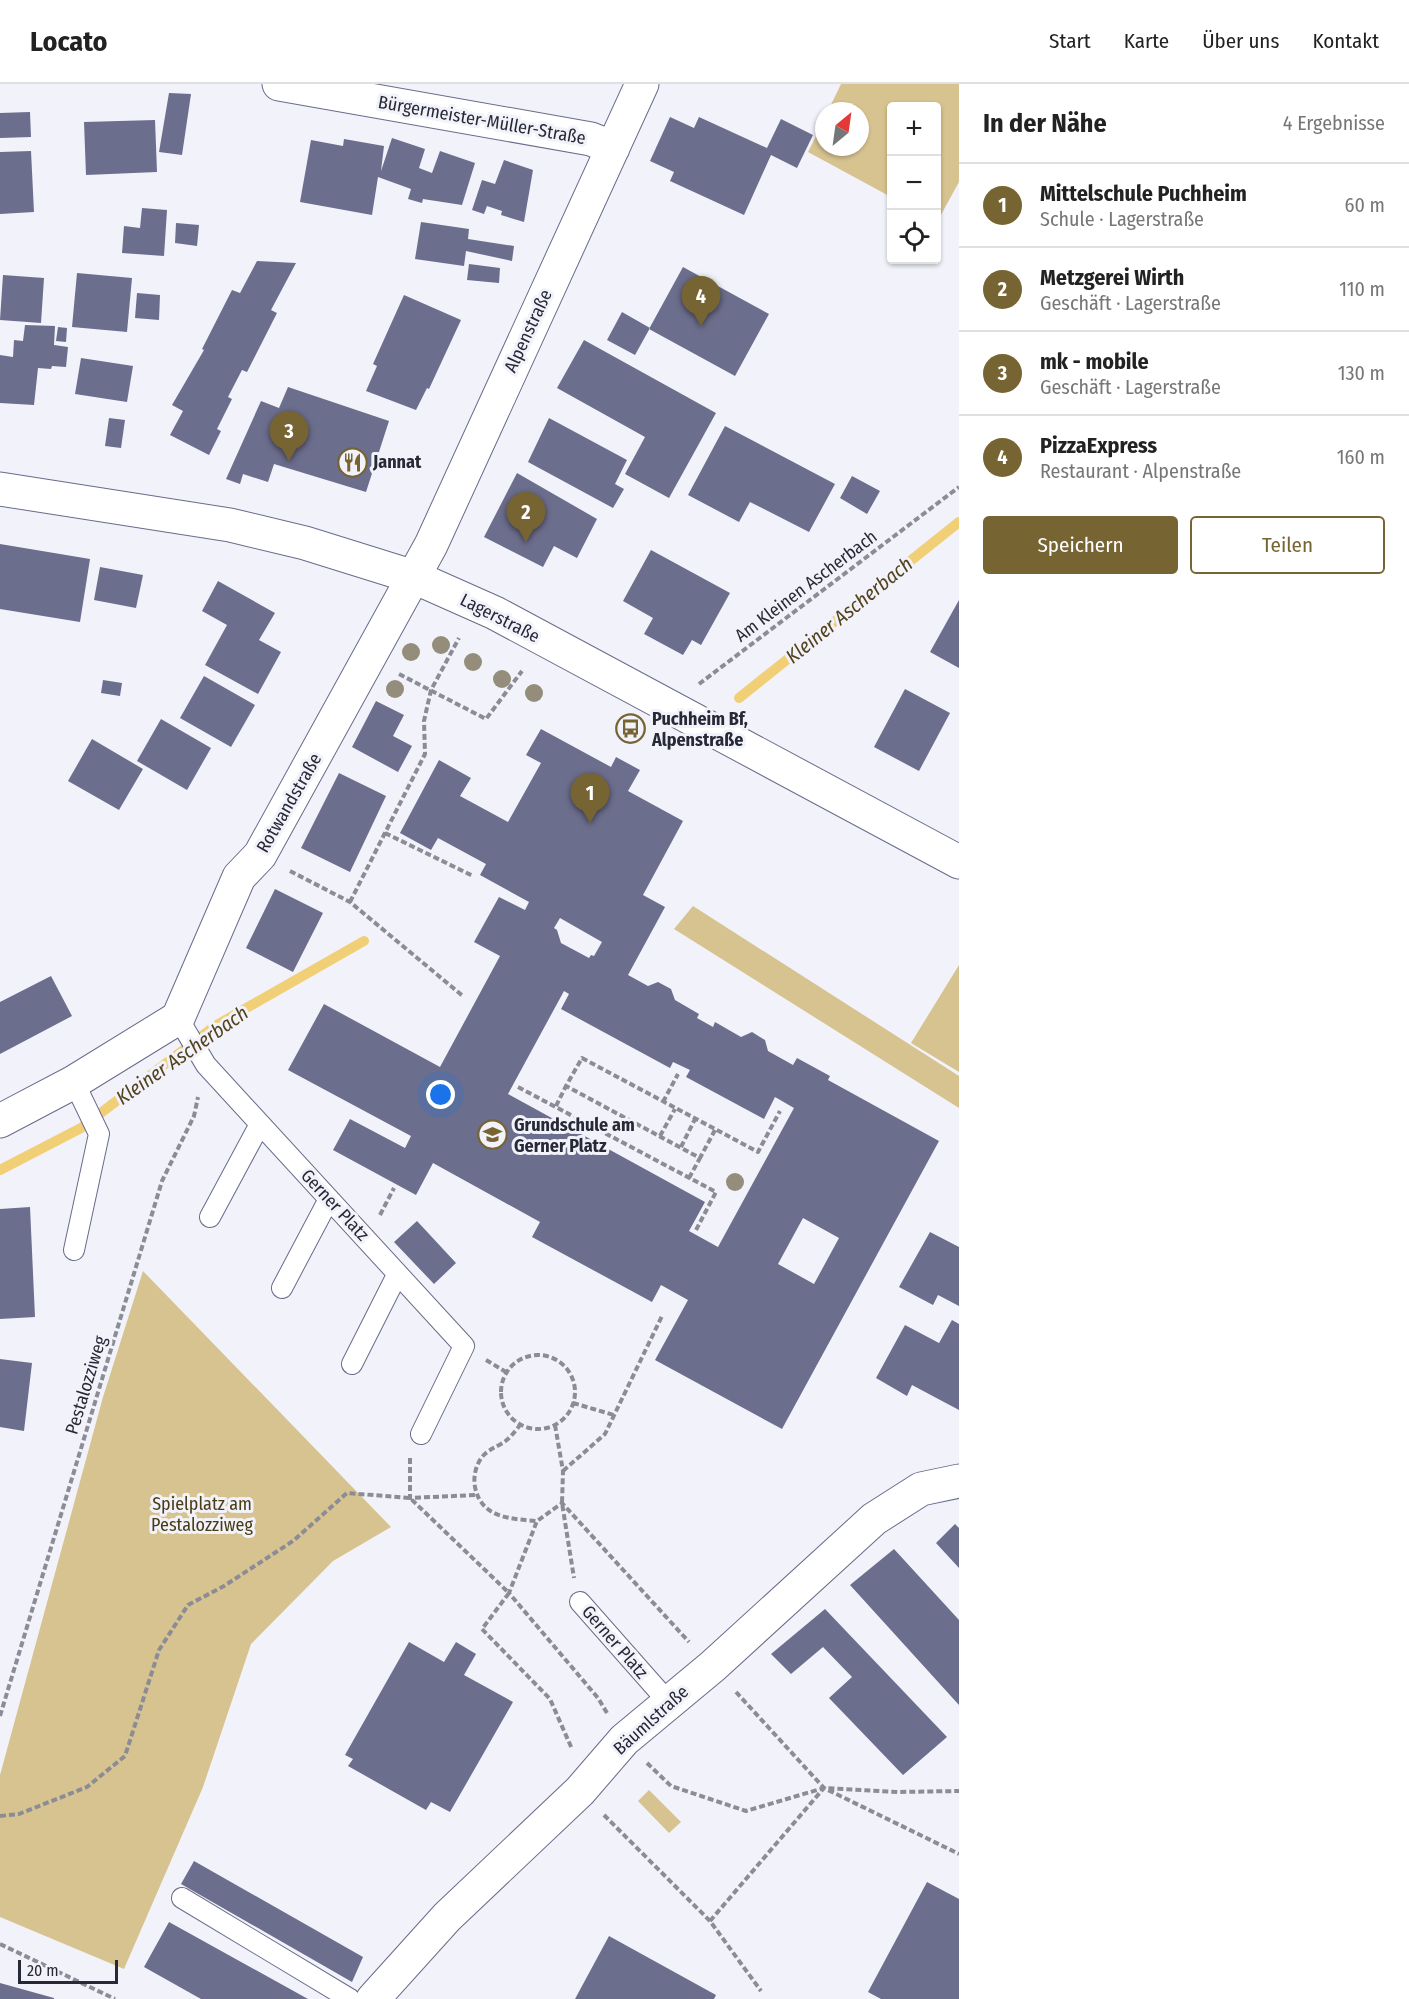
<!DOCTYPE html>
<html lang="de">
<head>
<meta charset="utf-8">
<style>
	:root { --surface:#fff; --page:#f2f2f2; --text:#222; --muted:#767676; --line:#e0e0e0; --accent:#776433 }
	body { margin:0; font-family:"Fira Sans Condensed",sans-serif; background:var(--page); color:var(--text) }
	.controls { position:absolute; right:18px; top:18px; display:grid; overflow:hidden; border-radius:6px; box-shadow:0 2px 4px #0004 }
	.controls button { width:54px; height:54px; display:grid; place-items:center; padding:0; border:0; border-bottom:2px solid var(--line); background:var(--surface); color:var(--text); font:30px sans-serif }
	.compass { position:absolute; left:815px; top:18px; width:54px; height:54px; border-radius:50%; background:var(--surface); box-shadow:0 2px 4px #0004; rotate:29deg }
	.scale { position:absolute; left:18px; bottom:15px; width:100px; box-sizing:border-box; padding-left:6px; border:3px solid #282936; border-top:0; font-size:16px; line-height:21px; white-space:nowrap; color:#282936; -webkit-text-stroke:4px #f2f2fa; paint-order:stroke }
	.you { position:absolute; left:441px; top:1011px; width:21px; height:21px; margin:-15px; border:4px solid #fff; border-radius:50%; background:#1a73e8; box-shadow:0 0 0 9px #1a73e833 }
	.badge { display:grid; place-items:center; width:39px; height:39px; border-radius:50%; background:var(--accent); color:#fff; font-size:20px; font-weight:700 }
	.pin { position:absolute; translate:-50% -50px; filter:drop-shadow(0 2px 3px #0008) }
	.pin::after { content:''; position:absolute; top:32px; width:21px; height:18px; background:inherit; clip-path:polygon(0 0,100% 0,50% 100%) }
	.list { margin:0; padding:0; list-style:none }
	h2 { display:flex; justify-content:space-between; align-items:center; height:78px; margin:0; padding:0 24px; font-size:26px }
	h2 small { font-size:20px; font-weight:400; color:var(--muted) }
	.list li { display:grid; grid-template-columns:39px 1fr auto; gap:18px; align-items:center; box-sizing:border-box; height:84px; padding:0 24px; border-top:2px solid var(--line) }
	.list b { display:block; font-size:22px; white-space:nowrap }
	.list p { margin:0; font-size:20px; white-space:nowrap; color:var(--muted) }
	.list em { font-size:20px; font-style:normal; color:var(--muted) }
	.actions { display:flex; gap:12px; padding:18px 24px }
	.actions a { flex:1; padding:14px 0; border:2px solid var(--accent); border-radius:6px; text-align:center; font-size:21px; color:var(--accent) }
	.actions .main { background:var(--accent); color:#fff }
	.icon { flex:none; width:33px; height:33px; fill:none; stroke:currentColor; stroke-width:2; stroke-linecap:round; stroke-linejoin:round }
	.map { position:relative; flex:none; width:959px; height:1915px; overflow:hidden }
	header { display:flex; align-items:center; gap:36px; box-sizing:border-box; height:84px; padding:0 30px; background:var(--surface); border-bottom:2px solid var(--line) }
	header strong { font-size:28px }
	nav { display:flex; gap:33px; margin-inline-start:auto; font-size:21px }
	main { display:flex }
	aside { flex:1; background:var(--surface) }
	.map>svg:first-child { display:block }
	.green { fill:#d7c390 }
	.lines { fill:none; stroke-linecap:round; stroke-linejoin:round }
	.stream { stroke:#f1cf76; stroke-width:10 }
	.building { fill:#6c6e8d; fill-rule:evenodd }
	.service-casing { stroke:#696b8a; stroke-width:22 }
	.minor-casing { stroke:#696b8a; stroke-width:35 }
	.tertiary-casing { stroke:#696b8a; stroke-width:35 }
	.path { stroke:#8c8c97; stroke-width:4; stroke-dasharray:6 3; stroke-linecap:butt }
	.service { stroke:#fff; stroke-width:20 }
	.minor { stroke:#fff; stroke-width:33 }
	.tertiary { stroke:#fff; stroke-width:33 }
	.tree { fill:#958d7c }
	.labels { text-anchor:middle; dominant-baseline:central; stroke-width:6; stroke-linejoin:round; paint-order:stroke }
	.street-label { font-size:18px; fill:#282936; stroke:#f2f2fa }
	.poi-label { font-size:18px; font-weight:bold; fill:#282936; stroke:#f2f2fa; text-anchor:start }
	.park-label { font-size:18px; fill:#493b14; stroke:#f2f2fa }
	.water-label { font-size:20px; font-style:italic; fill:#52431e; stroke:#f2f2fa }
</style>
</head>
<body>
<header>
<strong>Locato</strong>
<nav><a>Start</a><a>Karte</a><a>Über uns</a><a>Kontakt</a></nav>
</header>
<main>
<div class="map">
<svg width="959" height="1915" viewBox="0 0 959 1915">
	<rect width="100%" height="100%" fill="#f2f2fa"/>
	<path class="green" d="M 841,0 L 959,0 L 959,98 L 937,138 L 936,22 L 892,22 L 891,113 L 808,68 L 824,36 L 824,63 L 860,63 L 860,27 L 828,27 Z
		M 693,822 L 959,992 L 959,1024 L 674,845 Z
		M 959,881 L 959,988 L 911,959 Z
		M 143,1187 L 391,1443 L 333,1477 L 251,1560 L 203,1703 L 124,1885 L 0,1833 L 0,1691 L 103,1313 Z
		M 649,1706 L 681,1738 L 669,1749 L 638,1717 Z"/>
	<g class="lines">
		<path class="stream" d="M 739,614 L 959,438
			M 0,1086 L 81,1044 L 215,942 L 364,857"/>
	</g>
	<path class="building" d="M 169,9 L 191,10 L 182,71 L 159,68 Z
		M 30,28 L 31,53 L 0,54 L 0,29 Z
		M 670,33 L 694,44 L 699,33 L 767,64 L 781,35 L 813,51 L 797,84 L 771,71 L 744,131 L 670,97 L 674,88 L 650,77 Z
		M 155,36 L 157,88 L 86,91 L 84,38 Z
		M 392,54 L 425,65 L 419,84 L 432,89 L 440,67 L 475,79 L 462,121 L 423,115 L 422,119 L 408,115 L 411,105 L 378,93 L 372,131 L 300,118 L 311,56 L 343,62 L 344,55 L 384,62 L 381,87 Z
		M 31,67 L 34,128 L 0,130 L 0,68 Z
		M 504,76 L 533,86 L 524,138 L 501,131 L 502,127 L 487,122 L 484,130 L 472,126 L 482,96 L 495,100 Z
		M 142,124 L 167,126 L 164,172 L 122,169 L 124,142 L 140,144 Z
		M 421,138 L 469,145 L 468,155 L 514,162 L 512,177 L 466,167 L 464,182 L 415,175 Z
		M 176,139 L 199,141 L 197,162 L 175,159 Z
		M 257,177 L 296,179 L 271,226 L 277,229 L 247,288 L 242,286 L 228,313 L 232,315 L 217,345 L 221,347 L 209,371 L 170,351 L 183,327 L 172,321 L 204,266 L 202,265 L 232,206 L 240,209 Z
		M 469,180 L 500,184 L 499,199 L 467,196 Z
		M 683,183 L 769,230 L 735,292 L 649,245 Z
		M 77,189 L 132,194 L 127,248 L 72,243 Z
		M 3,191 L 44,194 L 41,239 L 0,236 Z
		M 137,209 L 160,211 L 159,236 L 135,234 Z
		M 404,211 L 461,236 L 429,305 L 427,304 L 416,326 L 366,307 L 377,282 L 373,280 Z
		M 622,228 L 650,244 L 635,271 L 607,256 Z
		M 25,241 L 55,242 L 54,261 L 68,263 L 66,283 L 52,282 L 51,285 L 38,284 L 34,321 L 0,319 L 0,271 L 13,273 L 14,256 L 23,257 Z
		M 58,243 L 67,244 L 66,258 L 56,257 Z
		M 584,256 L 716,329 L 669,414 L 625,390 L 645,353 L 557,304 Z
		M 81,274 L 133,282 L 127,318 L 75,310 Z
		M 288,303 L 389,337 L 366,408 L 274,380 L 268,398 L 243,390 L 240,400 L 226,395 L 261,317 L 279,324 Z
		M 109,334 L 125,336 L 121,364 L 105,362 Z
		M 549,334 L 627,376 L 615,400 L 624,405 L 613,424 L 528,378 Z
		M 725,342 L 835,400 L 809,448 L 750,418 L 739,438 L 688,411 Z
		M 517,389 L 597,435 L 577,474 L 554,462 L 543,483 L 484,453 Z
		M 852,392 L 880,407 L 867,430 L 840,414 Z
		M 0,460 L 90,475 L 80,538 L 0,525 Z
		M 651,466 L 730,509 L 701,561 L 692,556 L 683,571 L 644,550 L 653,534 L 623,517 Z
		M 100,483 L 143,491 L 136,524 L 94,516 Z
		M 218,497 L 275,529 L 259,556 L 281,568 L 258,610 L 205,581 L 227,541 L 202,527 Z
		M 959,516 L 959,584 L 930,568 Z
		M 204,592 L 255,621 L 231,663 L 180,634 Z
		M 103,596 L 122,599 L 120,612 L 101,609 Z
		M 905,605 L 950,629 L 919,687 L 874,663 Z
		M 376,617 L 404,631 L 393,652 L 412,662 L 398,688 L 352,663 Z
		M 161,635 L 211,664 L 187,706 L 137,677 Z
		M 541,645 L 611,683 L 616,673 L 640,686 L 628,707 L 683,737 L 643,811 L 665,823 L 628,891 L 648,902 L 658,898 L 671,905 L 675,916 L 699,930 L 697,934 L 713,943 L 715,938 L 741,953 L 752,948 L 765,956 L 768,967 L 793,981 L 797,974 L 830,992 L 828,996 L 939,1057 L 782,1345 L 655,1276 L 688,1216 L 661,1201 L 652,1218 L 532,1153 L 540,1138 L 433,1079 L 416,1111 L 333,1066 L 350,1035 L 405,1064 L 411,1052 L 288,986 L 324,920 L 440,983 L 500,872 L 474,858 L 499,813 L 525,826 L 529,818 L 480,791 L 486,780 L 438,754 L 431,766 L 400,749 L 439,676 L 471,694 L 460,712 L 508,738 L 541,679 L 526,671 ZM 560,834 L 602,858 L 594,872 L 591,871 L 589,874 L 561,859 L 557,846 L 554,844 ZM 564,907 L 569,910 L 561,925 L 670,984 L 673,978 L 690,986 L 686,993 L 764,1035 L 775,1013 L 794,1024 L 718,1163 L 689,1147 L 705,1118 L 508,1010 ZM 803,1134 L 839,1154 L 814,1200 L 778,1180 Z
		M 92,655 L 143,685 L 119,726 L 68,697 Z
		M 339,689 L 386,712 L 350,788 L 301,764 Z
		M 275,805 L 323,829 L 293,888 L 246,864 Z
		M 51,892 L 72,932 L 0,970 L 0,918 Z
		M 30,1123 L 35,1233 L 0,1235 L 0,1125 Z
		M 417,1137 L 456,1179 L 434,1200 L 394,1158 Z
		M 930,1148 L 959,1163 L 959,1222 L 938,1211 L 933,1221 L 899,1203 Z
		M 952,1236 L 959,1240 L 959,1326 L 912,1301 L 907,1312 L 876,1294 L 905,1241 L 939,1259 Z
		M 0,1275 L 32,1279 L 24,1347 L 0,1343 Z
		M 955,1440 L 959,1444 L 959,1484 L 936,1459 Z
		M 894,1465 L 959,1536 L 959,1621 L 850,1501 Z
		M 825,1525 L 947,1653 L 903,1691 L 829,1614 L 852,1593 L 823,1563 L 791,1590 L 771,1570 Z
		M 409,1558 L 444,1578 L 456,1558 L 476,1570 L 464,1591 L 513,1618 L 450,1728 L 431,1718 L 426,1726 L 348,1682 L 353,1675 L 345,1671 Z
		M 194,1777 L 363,1873 L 352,1898 L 181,1800 Z
		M 927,1798 L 959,1815 L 959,1915 L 881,1915 L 868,1908 Z
		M 169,1838 L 308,1915 L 201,1915 L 144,1883 Z
		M 609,1852 L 716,1911 L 714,1915 L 575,1915 Z
		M 0,1899 L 54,1914 L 54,1915 L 0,1915 Z"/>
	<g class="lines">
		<defs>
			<path id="service" d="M 178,934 L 206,981 L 464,1262 L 421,1350
				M 74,998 L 99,1050 L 74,1166
				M 210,1133 L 260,1040
				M 282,1204 L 329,1115
				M 352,1280 L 397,1191
				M 580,1518 L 670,1620
				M 182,1814 L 350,1915"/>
			<path id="minor" d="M 279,0 L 591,55 L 613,64
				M 0,1037 L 74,998 L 178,934 L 239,793 L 260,771 L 431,461 L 642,0
				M 373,1915 L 447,1833 L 580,1707 L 624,1656 L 713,1582 L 874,1435 L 921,1405 L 959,1397"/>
			<path id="tertiary" d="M 0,405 L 230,441 L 305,459 L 414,493 L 495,529 L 959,778"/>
		</defs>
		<use href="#service" class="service-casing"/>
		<use href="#minor" class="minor-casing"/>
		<use href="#tertiary" class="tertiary-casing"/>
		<path class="path" d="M 399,590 L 486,635 L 522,587
			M 699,600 L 959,403
			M 385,749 L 473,792
			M 290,787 L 350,818 L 464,913
			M 350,818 L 425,670 L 424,637 L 431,606 L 459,554
			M 518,1003 L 716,1108 L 696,1146
			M 663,1018 L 678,990
			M 556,1022 L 566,1002
			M 715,1046 L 700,1074 L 566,1002 L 582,974 L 758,1068 L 780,1027
			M 660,1052 L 675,1025
			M 681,1063 L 695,1035
			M 689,1094 L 700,1074
			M 380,1131 L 394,1104
			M501 1308a37 37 0 1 1 74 0a37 37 0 1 1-74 0Z
			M 486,1276 L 506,1288
			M 573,1319 L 614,1331
			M 521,1340 C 515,1347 509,1356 501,1360 C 494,1364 488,1366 482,1373 C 476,1381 473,1392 475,1403 C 481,1434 511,1435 537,1437
			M 555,1341 L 563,1387 L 562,1419 L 574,1494
			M 410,1374 L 410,1414 L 476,1411
			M 563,1387 L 605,1350 L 662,1232
			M 736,1608 L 824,1704 L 959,1770
			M 607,1629 L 598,1614 L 509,1509 L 537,1437 L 562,1419 L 689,1558
			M 0,1632 L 162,1097 L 194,1032 L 198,1013
			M 647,1679 L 671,1702 L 746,1727 L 824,1704 L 898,1708 L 959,1707
			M 604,1731 L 710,1837 L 761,1907
			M 0,1732 L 19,1730 L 87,1703 L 125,1672 L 159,1566 L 188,1521 L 224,1502 L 293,1457 L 347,1409 L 410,1414 L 509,1509 L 482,1545 L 550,1615 L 572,1665
			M 710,1837 L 823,1705
			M 0,1860 L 115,1915"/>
		<use href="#service" class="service"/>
		<use href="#minor" class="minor"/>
		<use href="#tertiary" class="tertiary"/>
	</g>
	<g class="tree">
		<circle cx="441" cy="561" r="9"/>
		<circle cx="411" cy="568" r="9"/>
		<circle cx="473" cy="578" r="9"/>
		<circle cx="502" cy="595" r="9"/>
		<circle cx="395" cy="605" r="9"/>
		<circle cx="534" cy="609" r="9"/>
		<circle cx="735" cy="1098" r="9"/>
	</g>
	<defs>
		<symbol id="restaurant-ring" viewBox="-11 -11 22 22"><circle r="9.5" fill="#f2f2fa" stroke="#776433" stroke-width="1.5"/><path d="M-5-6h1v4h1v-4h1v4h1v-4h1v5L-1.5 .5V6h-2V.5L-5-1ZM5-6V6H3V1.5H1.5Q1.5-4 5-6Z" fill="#776433"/></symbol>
		<symbol id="bus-ring" viewBox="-11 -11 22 22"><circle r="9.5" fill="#f2f2fa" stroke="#776433" stroke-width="1.5"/><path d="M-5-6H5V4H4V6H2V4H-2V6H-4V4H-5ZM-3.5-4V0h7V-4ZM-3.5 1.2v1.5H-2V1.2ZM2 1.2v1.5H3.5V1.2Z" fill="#776433"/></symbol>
		<symbol id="school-ring" viewBox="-11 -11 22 22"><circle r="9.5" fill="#f2f2fa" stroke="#776433" stroke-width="1.5"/><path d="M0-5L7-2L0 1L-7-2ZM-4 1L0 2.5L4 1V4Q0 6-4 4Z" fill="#776433"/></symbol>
	</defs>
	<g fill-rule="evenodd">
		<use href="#restaurant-ring" x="336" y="362" width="33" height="33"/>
		<use href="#bus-ring" x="614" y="628" width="33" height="33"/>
		<use href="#school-ring" x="476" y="1034" width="33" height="33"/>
	</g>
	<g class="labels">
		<g class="street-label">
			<text transform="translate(482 36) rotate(10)">Bürgermeister-Müller-Straße</text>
			<text transform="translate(528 247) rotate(-65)">Alpenstraße</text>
			<text transform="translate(806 502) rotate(-37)">Am Kleinen Ascherbach</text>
			<text transform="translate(500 534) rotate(27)">Lagerstraße</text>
			<text transform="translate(289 719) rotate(-60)">Rotwandstraße</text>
			<text transform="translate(335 1121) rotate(47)">Gerner Platz</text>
			<text transform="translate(86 1301) rotate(-73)">Pestalozziweg</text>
			<text transform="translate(615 1558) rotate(49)">Gerner Platz</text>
			<text transform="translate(651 1636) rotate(-42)">Bäumlstraße</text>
		</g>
		<g class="poi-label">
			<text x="373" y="378">Jannat</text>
			<text x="652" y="635">Puchheim Bf,<tspan x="652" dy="21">Alpenstraße</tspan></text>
			<text x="514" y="1041">Grundschule am<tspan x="514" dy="21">Gerner Platz</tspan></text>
		</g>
		<g class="park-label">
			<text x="202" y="1420">Spielplatz am<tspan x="202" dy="21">Pestalozziweg</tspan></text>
		</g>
		<g class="water-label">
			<text transform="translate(849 526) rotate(-39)">Kleiner Ascherbach</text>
			<text transform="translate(182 971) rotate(-35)">Kleiner Ascherbach</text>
		</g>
	</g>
</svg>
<div class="controls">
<button>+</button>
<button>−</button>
<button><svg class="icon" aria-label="locate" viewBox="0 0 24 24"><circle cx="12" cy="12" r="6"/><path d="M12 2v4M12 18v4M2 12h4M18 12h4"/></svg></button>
</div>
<svg class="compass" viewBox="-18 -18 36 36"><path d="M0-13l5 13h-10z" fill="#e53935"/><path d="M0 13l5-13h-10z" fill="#767676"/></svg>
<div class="scale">20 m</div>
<div class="you"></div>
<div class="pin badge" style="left:590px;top:739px">1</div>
<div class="pin badge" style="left:526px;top:458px">2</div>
<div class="pin badge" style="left:289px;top:377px">3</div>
<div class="pin badge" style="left:701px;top:242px">4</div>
</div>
<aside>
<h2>In der Nähe<small>4 Ergebnisse</small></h2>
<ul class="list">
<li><span class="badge">1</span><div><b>Mittelschule Puchheim</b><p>Schule · Lagerstraße</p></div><em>60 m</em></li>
<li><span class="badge">2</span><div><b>Metzgerei Wirth</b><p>Geschäft · Lagerstraße</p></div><em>110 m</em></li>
<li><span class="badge">3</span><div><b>mk - mobile</b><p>Geschäft · Lagerstraße</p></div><em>130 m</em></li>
<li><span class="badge">4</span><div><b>PizzaExpress</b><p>Restaurant · Alpenstraße</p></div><em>160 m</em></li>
</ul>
<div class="actions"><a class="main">Speichern</a><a>Teilen</a></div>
</aside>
</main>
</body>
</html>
